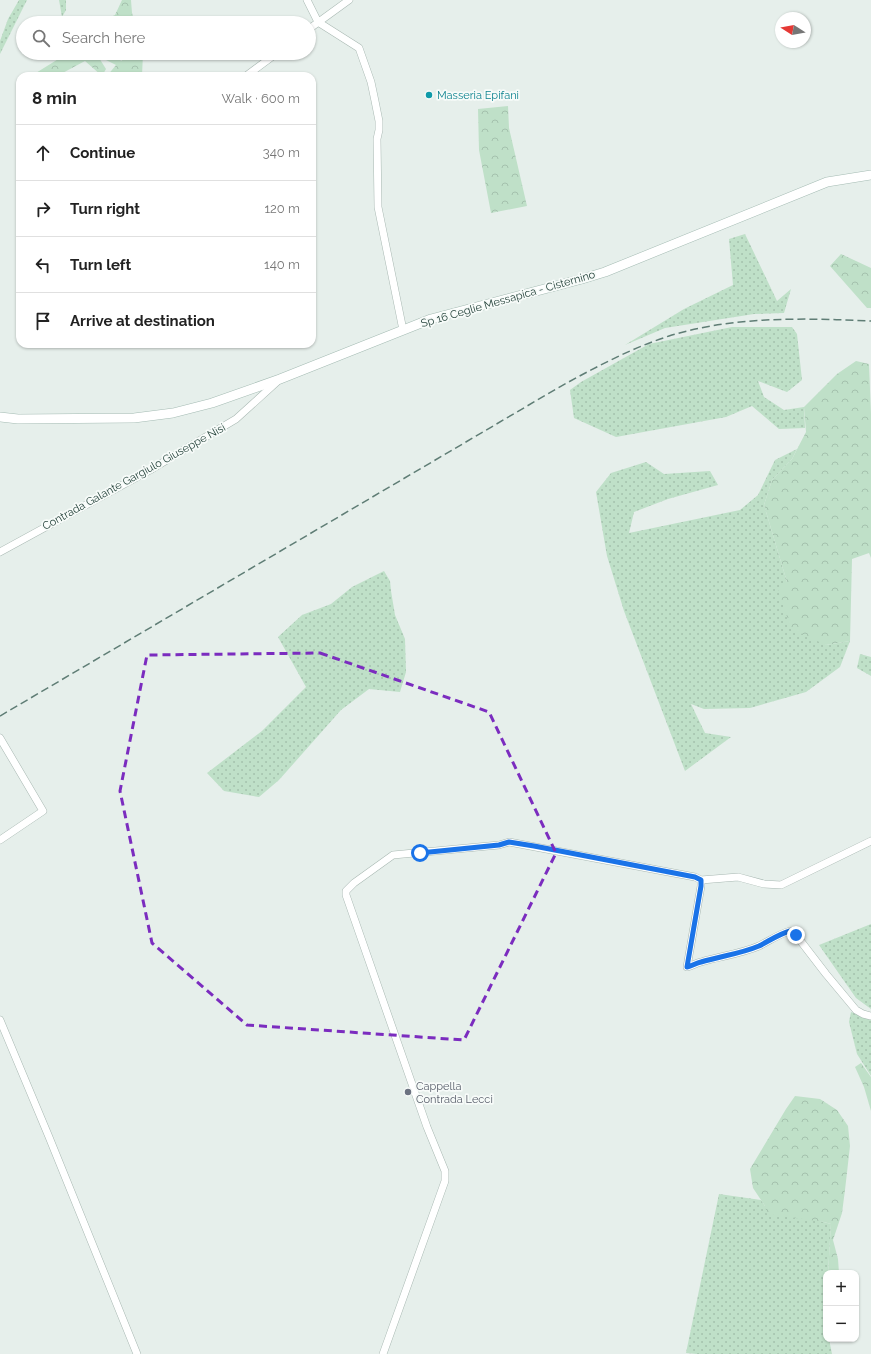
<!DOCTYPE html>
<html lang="en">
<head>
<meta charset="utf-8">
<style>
	:root { --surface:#fff; --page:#f2f2f2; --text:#222; --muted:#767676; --line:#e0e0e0 }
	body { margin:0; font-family:Raleway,sans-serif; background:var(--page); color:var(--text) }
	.controls { position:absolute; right:12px; bottom:12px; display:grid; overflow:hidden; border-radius:8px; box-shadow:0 1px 3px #0004 }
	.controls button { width:36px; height:36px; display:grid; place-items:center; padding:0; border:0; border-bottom:1px solid var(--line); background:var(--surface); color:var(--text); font:20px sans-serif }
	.compass { position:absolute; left:775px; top:12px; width:36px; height:36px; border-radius:50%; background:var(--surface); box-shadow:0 1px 3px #0004; rotate:281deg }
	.stop { position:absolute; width:12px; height:12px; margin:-9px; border:3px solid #1a73e8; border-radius:50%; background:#fff }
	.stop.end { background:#1a73e8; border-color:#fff; box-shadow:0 1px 4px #0008 }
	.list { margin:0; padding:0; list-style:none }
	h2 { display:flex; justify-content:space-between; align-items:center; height:52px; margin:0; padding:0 16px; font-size:17px }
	h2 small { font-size:13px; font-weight:400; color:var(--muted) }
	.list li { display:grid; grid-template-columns:26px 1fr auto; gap:12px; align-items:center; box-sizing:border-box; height:56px; padding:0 16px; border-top:1px solid var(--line) }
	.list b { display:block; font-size:15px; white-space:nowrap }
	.list em { font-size:13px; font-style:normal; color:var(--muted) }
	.icon { flex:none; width:22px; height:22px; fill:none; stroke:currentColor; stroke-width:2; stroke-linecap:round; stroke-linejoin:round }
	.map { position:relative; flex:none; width:871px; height:1354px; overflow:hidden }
	.search { position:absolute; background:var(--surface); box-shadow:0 1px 3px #0004; left:16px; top:16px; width:300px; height:44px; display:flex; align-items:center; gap:10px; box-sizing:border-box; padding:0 14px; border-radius:22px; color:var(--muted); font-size:15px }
	.panel { position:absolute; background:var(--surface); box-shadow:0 1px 3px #0004; left:16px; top:72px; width:300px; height:276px; border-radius:12px }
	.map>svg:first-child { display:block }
	.grass { fill:url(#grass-dots) }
	.forest { fill:url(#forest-crowns) }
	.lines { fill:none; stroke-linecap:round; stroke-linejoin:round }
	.minor-casing { stroke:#a8b8b2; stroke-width:8 }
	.secondary-casing { stroke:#a4bbb3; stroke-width:10 }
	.minor { stroke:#fff; stroke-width:7 }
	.secondary { stroke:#fff; stroke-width:9 }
	.rail { stroke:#5f7d75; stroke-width:1.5; stroke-dasharray:8 4; stroke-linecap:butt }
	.route { stroke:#1a73e8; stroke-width:5 }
	.marked { fill:none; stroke:#7b2cbf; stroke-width:3; stroke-dasharray:8 5; stroke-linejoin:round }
	.culture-dot { fill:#0f9aa8; stroke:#f7fbf9; stroke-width:1.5 }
	.worship-dot { fill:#6b7280; stroke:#f7fbf9; stroke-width:1.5 }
	.labels { text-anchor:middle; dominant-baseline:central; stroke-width:3.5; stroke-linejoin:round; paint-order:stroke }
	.culture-label { font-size:11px; fill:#0d838f; stroke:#f7fbf9; text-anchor:start }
	.street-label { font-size:11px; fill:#24423a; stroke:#f7fbf9 }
	.worship-label { font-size:11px; fill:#5b616d; stroke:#f7fbf9; text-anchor:start }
</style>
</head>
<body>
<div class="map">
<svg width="871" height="1354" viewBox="0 0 871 1354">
	<defs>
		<pattern id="grass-dots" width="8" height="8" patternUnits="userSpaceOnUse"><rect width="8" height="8" fill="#bfe0c8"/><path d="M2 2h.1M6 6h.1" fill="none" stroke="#a4c1ad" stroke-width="1.8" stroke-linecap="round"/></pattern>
		<pattern id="forest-crowns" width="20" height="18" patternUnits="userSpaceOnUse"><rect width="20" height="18" fill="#bfe0c8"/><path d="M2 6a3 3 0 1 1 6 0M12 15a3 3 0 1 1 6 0" fill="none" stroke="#a4c1ad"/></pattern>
	</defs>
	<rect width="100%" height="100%" fill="#e6efeb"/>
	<path class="grass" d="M 19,0 L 27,0 L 0,54 L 0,41 L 8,19 Z
		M 59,0 L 66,0 L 66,10 L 62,17 Z
		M 745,234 L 777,301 L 791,289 L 784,313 L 754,314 L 665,328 L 625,345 L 684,309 L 733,285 L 729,239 Z
		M 732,327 L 792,327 L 797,334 L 802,380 L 787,392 L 758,381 L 764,397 L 784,410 L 804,407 L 805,428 L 779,429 L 752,406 L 726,417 L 616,437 L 574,418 L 570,390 L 581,382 L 649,344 Z
		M 797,449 L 792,459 L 772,480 L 764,505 L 787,582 L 826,645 L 850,641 L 840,667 L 806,692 L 750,708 L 704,709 L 691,704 L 705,733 L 731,737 L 685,771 L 624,611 L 607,556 L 596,492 L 611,473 L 646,462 L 664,474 L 710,471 L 718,485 L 668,499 L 634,512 L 629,533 L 740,510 L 758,495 L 775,460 Z
		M 384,571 L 390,581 L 391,591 L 395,615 L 405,639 L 406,672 L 400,692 L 369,689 L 341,710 L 279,780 L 259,797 L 224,791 L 207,773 L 262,731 L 306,687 L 278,637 L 302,615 L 331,604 L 352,587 Z
		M 860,654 L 871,657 L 871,676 L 857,668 Z
		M 871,924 L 871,1009 L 856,998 L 819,945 Z
		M 851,1012 L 871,1020 L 871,1076 L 857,1054 L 849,1022 Z
		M 719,1194 L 761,1200 L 765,1206 L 831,1224 L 828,1273 L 826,1273 L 826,1339 L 829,1339 L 832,1354 L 697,1354 L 686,1353 Z"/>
	<path class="forest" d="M 122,0 L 131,0 L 132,13 L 135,23 L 97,23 L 115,15 Z
		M 68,53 L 96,53 L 106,69 L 102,76 L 85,61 L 57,76 L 31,76 Z
		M 104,53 L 117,53 L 121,61 L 127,56 L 127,53 L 143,53 L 142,76 L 107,76 L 116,65 L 104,59 Z
		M 508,106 L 509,128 L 527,206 L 491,213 L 479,150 L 478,109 Z
		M 841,254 L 871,268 L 871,308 L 867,308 L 830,266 Z
		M 856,361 L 869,364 L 871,414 L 871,558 L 869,553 L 852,559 L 850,641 L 826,645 L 791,629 L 778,589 L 787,582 L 764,505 L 772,480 L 792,459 L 806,432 L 804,407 L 837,374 Z
		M 861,1063 L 871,1077 L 871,1111 L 864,1087 L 855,1067 Z
		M 795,1096 L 820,1099 L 837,1110 L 848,1126 L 850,1146 L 845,1190 L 842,1213 L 833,1240 L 838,1259 L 839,1273 L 828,1273 L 831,1224 L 824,1222 L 767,1214 L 765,1206 L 753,1188 L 750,1169 L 786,1109 Z"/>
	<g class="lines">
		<defs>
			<path id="minor" d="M 307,0 L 318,22 L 359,48 L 371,82 L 375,101 L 379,121 L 379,130 L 377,139 L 378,207 L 403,330
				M 309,29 L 349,0
				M 246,76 L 277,53
				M 0,552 L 150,470 L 236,419 L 279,380
				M 0,738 L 43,811 L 0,840
				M 701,880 L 738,877 L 764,884 L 781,885 L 871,841
				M 0,1020 L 49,1137 L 137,1354
				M 383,1354 L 445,1181 L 445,1171 L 427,1127 L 346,895 L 346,891 L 354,883 L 393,855 L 499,845 L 509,842 L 695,877 L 701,880 L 701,886 L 687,967 C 692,966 696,963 701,962 C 721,956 740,954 759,946 C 769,941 779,934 790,931 L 796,935 L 826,974 L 856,1010 L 863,1014 L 871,1016"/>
			<path id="secondary" d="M 0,417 L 18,419 L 134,418 L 173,413 L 212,403 L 280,379 L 431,319 L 582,279 L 605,272 L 827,182 L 871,175"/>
		</defs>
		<use href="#minor" class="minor-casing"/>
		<use href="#secondary" class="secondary-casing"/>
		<use href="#minor" class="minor"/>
		<use href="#secondary" class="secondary"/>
		<path class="rail" d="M 0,716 L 556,389 C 592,369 629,349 669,336 C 734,316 803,318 871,321"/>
	</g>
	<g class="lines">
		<path class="route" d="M 420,853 L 499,845 L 509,842 L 534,846 L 695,877 L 701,880 L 701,886 L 687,967 C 692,966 696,963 701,962 C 721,956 740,954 759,946 C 769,941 779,934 790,931 L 796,935"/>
	</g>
	<path class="marked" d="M 320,653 L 489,712 L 556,853 L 464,1040 L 247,1025 L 152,943 L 120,791 L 147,655 Z"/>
	<circle class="culture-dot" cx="429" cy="95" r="4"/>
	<circle class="worship-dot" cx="408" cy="1092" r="4"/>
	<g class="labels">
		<g class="culture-label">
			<text x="437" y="95">Masseria Epifani</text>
		</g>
		<g class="street-label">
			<text transform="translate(508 299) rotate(-16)">Sp 16 Ceglie Messapica - Cisternino</text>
			<text transform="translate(134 477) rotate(-29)">Contrada Galante Gargiulo Giuseppe Nisi</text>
		</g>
		<g class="worship-label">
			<text x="416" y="1086">Cappella<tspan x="416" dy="13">Contrada Lecci</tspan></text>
		</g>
	</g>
</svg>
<div class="controls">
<button>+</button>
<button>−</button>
</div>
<svg class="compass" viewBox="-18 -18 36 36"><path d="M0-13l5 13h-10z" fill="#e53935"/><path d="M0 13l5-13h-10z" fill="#767676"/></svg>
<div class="stop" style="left:420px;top:853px"></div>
<div class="stop end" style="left:796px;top:935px"></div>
<div class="search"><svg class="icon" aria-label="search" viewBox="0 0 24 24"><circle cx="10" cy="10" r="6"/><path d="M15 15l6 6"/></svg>Search here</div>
<section class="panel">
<h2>8 min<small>Walk · 600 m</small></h2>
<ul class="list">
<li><svg class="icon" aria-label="ahead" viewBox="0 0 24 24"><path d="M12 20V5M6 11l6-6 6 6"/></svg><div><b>Continue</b></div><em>340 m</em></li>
<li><svg class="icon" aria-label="right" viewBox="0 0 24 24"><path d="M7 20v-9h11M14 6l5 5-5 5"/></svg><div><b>Turn right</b></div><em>120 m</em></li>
<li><svg class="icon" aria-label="left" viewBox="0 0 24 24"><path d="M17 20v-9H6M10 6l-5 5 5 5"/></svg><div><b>Turn left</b></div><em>140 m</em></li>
<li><svg class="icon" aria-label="arrive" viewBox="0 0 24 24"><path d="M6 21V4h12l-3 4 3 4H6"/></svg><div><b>Arrive at destination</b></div></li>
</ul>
</section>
</div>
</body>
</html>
